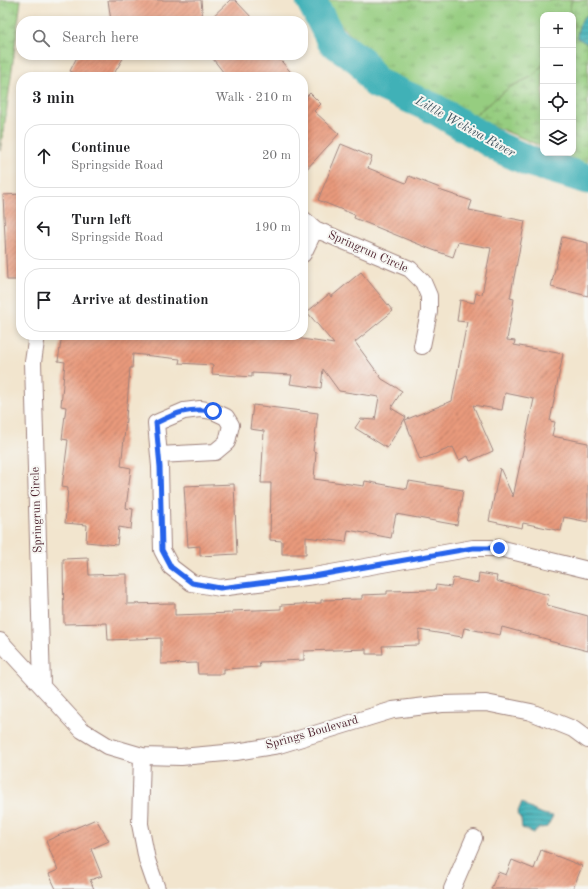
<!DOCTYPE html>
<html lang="en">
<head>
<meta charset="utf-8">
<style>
	:root { --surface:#fff; --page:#f2f2f2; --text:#202124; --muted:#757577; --line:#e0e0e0 }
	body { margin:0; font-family:"Old Standard TT",serif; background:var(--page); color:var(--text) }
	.controls { position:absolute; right:12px; top:12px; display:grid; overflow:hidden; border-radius:8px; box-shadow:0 2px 6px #0003 }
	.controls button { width:36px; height:36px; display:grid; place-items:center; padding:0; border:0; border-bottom:1px solid var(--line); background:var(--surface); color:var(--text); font:20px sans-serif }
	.stop { position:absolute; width:12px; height:12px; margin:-9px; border:3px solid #2563eb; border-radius:50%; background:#fff }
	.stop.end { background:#2563eb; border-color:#fff; box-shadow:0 1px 4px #0008 }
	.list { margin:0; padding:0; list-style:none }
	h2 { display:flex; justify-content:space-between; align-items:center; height:52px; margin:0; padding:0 16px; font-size:17px }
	h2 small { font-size:13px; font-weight:400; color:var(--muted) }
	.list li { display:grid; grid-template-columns:26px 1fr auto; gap:12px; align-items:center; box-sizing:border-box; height:64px; margin:0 8px 8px; padding:0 8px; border:1px solid var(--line); border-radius:16px }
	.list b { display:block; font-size:15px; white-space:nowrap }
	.list p { margin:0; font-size:13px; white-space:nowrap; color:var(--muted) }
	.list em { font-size:13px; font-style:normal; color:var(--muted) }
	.icon { flex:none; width:22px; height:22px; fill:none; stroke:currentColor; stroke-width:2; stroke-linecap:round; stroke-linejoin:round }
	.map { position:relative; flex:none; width:588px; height:889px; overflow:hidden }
	.search { position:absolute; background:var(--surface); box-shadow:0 2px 6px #0003; left:16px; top:16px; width:292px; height:44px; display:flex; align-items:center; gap:10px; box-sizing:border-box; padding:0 14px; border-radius:16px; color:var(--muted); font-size:15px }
	.panel { position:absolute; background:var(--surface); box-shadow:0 2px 6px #0003; left:16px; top:72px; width:292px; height:268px; border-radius:16px }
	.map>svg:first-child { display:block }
	.wetland { fill:url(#wetland-marsh); stroke:#707656 }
	.park { fill:url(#park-tufts); stroke:#707656 }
	.water { fill:url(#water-rules); stroke:#456871 }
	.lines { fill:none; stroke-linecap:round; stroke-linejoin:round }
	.river { stroke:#40b1b7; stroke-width:31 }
	.building { fill:url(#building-hatch) }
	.street-casing { stroke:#9e827c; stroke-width:18 }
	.street { stroke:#fff; stroke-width:16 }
	.route { stroke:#2563eb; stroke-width:5 }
	.labels { text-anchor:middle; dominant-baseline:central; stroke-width:4; stroke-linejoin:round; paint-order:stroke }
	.street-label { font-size:12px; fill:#4a1f2b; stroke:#f6f6f2 }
	.water-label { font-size:13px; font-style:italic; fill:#465963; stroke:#f6f6f2 }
</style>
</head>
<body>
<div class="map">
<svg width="588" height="889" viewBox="0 0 588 889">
	<defs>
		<pattern id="wetland-marsh" width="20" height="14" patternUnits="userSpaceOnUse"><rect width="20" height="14" fill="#96cd80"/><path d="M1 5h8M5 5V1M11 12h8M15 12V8" fill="none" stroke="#7ca669"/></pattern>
		<pattern id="park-tufts" width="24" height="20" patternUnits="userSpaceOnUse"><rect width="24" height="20" fill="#96cd80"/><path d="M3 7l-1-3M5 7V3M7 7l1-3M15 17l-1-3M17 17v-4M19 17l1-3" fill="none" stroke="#7ca669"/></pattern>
		<pattern id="water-rules" width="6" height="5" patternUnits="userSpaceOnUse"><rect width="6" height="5" fill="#40b1b7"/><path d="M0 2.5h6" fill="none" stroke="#388f95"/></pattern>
		<pattern id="building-hatch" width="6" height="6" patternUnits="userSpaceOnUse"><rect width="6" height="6" fill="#e89a7c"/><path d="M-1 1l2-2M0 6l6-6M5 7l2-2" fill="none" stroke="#be7d66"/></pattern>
	</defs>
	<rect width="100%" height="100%" fill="#f6f6f2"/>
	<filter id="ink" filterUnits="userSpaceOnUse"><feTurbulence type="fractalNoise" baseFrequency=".025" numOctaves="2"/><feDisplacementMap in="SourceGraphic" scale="8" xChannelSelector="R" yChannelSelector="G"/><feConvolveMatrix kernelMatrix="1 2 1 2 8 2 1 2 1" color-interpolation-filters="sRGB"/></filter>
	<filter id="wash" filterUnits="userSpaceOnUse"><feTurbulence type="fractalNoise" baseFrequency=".012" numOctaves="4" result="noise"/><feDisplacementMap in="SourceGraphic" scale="16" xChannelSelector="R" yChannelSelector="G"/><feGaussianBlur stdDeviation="0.9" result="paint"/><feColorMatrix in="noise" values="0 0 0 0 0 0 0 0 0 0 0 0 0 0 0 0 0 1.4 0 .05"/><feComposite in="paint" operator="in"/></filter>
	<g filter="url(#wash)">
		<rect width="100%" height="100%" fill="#f2e5ce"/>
		<path class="wetland" d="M 0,0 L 21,0 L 6,115 L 0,151 Z
			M 573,0 L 588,0 L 588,165 L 558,153 L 573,153 L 573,15 L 569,15 L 571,1 Z
			M 543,64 L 543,147 L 472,117 L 510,87 L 533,76 Z"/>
		<path class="park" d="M 312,0 L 573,0 L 571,2 L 569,15 L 543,15 L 543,64 L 533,76 L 510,87 L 472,117 L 403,89 L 327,11 Z"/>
		<path class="water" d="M 588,14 L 588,44 L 577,38 C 577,29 581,19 588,14 Z
			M 522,802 C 532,811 540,814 553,816 L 547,827 L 540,828 L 533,833 L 522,828 L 521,819 L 517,814 Z"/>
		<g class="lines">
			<path class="river" d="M 311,0 L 332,41 L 361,61 L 376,83 L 435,109 L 500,148 L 531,162 L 588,179"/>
		</g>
		<g id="blocks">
			<path class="building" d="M 108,0 L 201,0 L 203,21 L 174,21 L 173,19 L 160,21 L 111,21 Z
				M 230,0 L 235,0 L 255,21 L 208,21 Z
				M 78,55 L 125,55 L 112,77 L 84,77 L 70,71 Z
				M 210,55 L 276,55 L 295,77 L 227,77 Z
				M 310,93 L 321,104 L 314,111 L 339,134 L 303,173 L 303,100 Z
				M 341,144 L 372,157 L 368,168 L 406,183 L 409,176 L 440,188 L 439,190 L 472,201 L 469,210 L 525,221 L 510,298 L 514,299 L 507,340 L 515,341 L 514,345 L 563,354 L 550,421 L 555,422 L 552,436 L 588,443 L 588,522 L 564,517 L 561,531 L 523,523 L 522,528 L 489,521 L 500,468 L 513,497 L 534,399 L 505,393 L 502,410 L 473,405 L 493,451 L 470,461 L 468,456 L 459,460 L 453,447 L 420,460 L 405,420 L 452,401 L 467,322 L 457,321 L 460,300 L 474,303 L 476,293 L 482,294 L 491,248 L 458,242 L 453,257 L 433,250 L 354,218 L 355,215 L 318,200 Z
				M 21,194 L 21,280 L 7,280 L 3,195 Z
				M 562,237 L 588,243 L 588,296 L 551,287 Z
				M 361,272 L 393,311 L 355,342 L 382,379 L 402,391 L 391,408 L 406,417 L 387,448 L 355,428 L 361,419 L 375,420 L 379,397 L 339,391 L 323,369 L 321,388 L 290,384 L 292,375 L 252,373 L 252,377 L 212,374 L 213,365 L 179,363 L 180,359 L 133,354 L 132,368 L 130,368 L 125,430 L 121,466 L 131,468 L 126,508 L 133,509 L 131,529 L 119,527 L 117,545 L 86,542 L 87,525 L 65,523 L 68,488 L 62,487 L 68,440 L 62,439 L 66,407 L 61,406 L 65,362 L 58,361 L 62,335 L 289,335 L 289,337 L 334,344 L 307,312 L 329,294 L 331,297 Z
				M 253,405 L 318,413 L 313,451 L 316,452 L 314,479 L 364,486 L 365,481 L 407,489 L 409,481 L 463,490 L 457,525 L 396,514 L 391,538 L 348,530 L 346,542 L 306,537 L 306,554 L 282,554 L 282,541 L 270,540 L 271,483 L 261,483 L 264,431 L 250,429 Z
				M 234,484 L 237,554 L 200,556 L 200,546 L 188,547 L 184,486 Z
				M 88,558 L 89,575 L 127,574 L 127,604 L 175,603 L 175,615 L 232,613 L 232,611 L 281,609 L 281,605 L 321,603 L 321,600 L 362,599 L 362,595 L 387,594 L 387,591 L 435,590 L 436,585 L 451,587 L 453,578 L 478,583 L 479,573 L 497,576 L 496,581 L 549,595 L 547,605 L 588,616 L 588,651 L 549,641 L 550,640 L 502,627 L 500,635 L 464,628 L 462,637 L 419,630 L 419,645 L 382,646 L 383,654 L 366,654 L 366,649 L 304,651 L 304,660 L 259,662 L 260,667 L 224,669 L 224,674 L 198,674 L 197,663 L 161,664 L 161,638 L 108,640 L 107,623 L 64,624 L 63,559 Z
				M 96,819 L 109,841 L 91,849 L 102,876 L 90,880 L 94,889 L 56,889 L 49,874 L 58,870 L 46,841 Z
				M 541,850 L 582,866 L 573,889 L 491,889 L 498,872 L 506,875 L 512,860 L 534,869 Z"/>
		</g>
	</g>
	<g filter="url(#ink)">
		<use href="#blocks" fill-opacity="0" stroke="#9e827c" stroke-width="1"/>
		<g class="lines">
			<defs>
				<path id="street" d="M 303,219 L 315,229 L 410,269 L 423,282 L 429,296 L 429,312 L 422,346
					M 303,254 L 315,229
					M 37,335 L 33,362 L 42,686
					M 159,455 L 215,452 L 227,442 L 231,425 L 226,417 L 213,411 L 200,409 L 184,411 L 156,423 L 160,467 L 162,550 L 171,567 L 192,583 L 220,588 L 314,576 L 473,548 L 499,548 L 588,570
					M 0,641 L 82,730 L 108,746 L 142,756 L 181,757 L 236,752 L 279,745 L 393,710 L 442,704 L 486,703 L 531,712 L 573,729 L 588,740
					M 142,756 L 140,824 L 147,860 L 157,889
					M 452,889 L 474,838"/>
			</defs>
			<use href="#street" class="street-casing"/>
			<use href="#street" class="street"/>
		</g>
	</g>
	<g class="lines" filter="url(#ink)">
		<path class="route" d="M 213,411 C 188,408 178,412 156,423 L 160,467 L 162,550 L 171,567 L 192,583 L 220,588 L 314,576 L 473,548 L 499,548"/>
	</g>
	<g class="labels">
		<g class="street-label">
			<text transform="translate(368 252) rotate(24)">Springrun Circle</text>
			<text transform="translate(37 510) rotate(-92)">Springrun Circle</text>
			<text transform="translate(312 733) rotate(-16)">Springs Boulevard</text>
		</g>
		<g class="water-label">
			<text transform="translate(465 127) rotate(29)">Little Wekiva River</text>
		</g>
	</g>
</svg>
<div class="controls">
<button>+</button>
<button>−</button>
<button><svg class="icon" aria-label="locate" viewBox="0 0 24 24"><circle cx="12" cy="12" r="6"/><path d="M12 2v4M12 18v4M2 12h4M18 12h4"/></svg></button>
<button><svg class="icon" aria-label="layers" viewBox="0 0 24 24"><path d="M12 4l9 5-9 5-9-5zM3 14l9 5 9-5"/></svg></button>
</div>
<div class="stop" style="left:213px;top:411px"></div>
<div class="stop end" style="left:499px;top:548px"></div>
<div class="search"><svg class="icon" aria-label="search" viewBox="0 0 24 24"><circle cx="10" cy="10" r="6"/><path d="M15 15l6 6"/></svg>Search here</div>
<section class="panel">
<h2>3 min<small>Walk · 210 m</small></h2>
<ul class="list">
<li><svg class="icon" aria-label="ahead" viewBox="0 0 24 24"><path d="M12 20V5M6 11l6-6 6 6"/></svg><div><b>Continue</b><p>Springside Road</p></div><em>20 m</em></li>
<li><svg class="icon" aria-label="left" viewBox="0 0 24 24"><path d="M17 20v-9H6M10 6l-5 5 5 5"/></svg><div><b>Turn left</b><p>Springside Road</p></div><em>190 m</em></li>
<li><svg class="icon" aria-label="arrive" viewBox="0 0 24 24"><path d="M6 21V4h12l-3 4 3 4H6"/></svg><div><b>Arrive at destination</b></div></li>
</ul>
</section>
</div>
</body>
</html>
